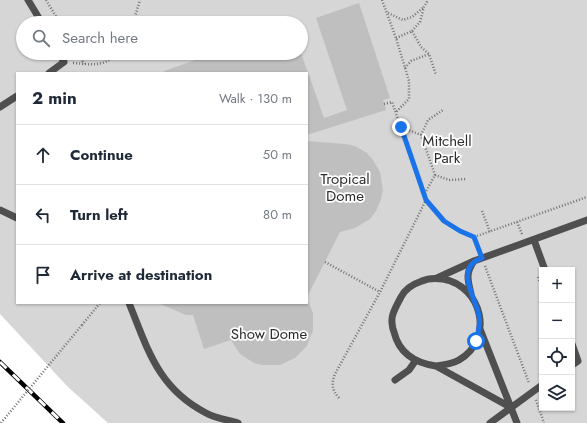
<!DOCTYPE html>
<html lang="en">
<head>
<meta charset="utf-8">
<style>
	:root { --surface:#fff; --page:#f6f6f7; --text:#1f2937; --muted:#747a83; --line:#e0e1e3 }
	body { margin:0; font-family:Jost,sans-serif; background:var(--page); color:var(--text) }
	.controls { position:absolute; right:12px; bottom:12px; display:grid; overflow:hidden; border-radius:0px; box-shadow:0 1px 3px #0004 }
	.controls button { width:36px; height:36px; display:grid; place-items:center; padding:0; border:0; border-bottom:1px solid var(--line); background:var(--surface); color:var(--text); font:20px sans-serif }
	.stop { position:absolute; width:12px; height:12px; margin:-9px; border:3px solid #1a73e8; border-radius:50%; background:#fff }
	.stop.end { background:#1a73e8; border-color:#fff; box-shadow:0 1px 4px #0008 }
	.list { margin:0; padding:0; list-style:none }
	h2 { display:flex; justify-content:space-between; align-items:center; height:52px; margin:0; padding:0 16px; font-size:17px }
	h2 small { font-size:13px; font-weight:400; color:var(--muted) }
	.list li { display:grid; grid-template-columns:26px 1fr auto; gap:12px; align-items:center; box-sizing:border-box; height:60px; padding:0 16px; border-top:1px solid var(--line) }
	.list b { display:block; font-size:15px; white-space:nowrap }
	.list em { font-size:13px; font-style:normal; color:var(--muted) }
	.icon { flex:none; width:22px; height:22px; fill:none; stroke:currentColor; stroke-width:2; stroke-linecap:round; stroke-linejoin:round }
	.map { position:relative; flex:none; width:587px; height:423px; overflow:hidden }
	.search { position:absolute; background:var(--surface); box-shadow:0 1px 3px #0004; left:16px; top:16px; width:292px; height:44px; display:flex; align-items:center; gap:10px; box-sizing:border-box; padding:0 14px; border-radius:22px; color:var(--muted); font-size:15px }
	.panel { position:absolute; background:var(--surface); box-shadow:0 1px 3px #0004; left:16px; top:72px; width:292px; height:232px; border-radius:0px }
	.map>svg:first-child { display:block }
	.green { fill:#d6d6d6; fill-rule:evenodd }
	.building { fill:#bfbfbf }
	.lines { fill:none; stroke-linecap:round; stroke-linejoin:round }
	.path { stroke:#717171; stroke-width:2.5; stroke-dasharray:1 2; stroke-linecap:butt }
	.service { stroke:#4f4f4f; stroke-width:7 }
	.rail-casing { stroke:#000; stroke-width:4.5 }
	.rail { stroke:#fff; stroke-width:3; stroke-dasharray:9; stroke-linecap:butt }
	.path-bridge { stroke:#717171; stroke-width:2.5; stroke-dasharray:1 2; stroke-linecap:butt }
	.route { stroke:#1a73e8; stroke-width:5 }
	.labels { text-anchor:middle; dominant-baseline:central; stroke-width:3.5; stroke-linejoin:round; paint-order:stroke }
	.park-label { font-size:15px; fill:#2d2d2d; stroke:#fff }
</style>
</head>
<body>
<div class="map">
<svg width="587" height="423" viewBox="0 0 587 423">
	<rect width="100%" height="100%" fill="#fff"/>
	<path class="green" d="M 0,0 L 587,0 L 587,423 L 108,423 L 67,386 L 0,314 ZM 23,23 L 301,23 L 301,53 L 23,53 ZM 17,73 L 307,73 L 307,303 L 17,303 ZM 542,270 L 572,270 L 572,408 L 542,408 Z"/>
	<path class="building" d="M 359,3 L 390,98 L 383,100 L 386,110 L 307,135 L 307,75 L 309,75 L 324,118 L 347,110 L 316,18 Z
		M 216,53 L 301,53 L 308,73 L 164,73 L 164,71 Z
		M 307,141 L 346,144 L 355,146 L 367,153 L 373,160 L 380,172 L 383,190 L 381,199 L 376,211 L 370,219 L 355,228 L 340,232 L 307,297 Z
		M 158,303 L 309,303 L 313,313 L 313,330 L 307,346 L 295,358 L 280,365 L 262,365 L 254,363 L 240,354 L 231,340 L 204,349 L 193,315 L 186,315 Z"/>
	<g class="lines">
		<path class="path" d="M 46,0 L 60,23
			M 382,0 L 396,38 L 409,81 L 409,99 L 396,112
			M 388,13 L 403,20 L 412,17 L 424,7
			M 133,23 L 140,0
			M 412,31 L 420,22 L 424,7 L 428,0
			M 396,38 L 412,31 L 421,47 L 429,54 L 436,75
			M 78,53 L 84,64
			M 73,63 C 90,64 104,68 117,53
			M 405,68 L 411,61 L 429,54
			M 384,104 L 392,102 L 426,200 L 444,221 L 460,231 L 474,237 L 587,197
			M 401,127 L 421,135 L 435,175 L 424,195
			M 421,135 L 428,120 L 443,110 L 442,111
			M 435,175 L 449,180 L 467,179
			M 482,211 L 490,232
			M 517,222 L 522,234
			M 474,237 L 479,250
			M 325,262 L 380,292
			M 485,266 L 529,383
			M 538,277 L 542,288
			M 82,325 L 100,303
			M 339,398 C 332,390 331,384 335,374 L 380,292 L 426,200
			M 536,400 L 544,423"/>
		<path class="service" d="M 28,0 L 42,23
			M 49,73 L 64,62 L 59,53
			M 0,107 L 17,96
			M 0,210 L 17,218
			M 534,240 L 545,270
			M 437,278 L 474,261 L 587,220
			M 471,294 C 468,280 465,274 474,261
			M 129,303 C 148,350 158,388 206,413 C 215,418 228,420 238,423
			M 480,329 L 517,423
			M 572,344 L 578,361 L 572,365
			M 436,366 C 444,365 452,364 459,360 C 495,339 482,286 443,279 C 436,278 428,278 422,281 C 413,284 405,289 401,297 C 398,303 395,308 393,314 C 391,319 392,327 394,332 C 399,353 415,363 436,366 L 512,408
			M 395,380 L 409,370 L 416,360
			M 490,423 L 542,385"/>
		<defs>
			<path id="rail" d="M 0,362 L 63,423"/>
		</defs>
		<use href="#rail" class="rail-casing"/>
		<use href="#rail" class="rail"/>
		<path class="path-bridge" d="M 1,423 L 82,325"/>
	</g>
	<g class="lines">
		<path class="route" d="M 401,127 L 426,200 L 444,221 L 460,231 L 474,237 L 482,258 C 453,268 476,297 479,316 C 481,324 478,333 476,341"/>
	</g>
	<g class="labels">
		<g class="park-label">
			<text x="447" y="141">Mitchell<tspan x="447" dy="17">Park</tspan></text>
			<text x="345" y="179">Tropical<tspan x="345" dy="17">Dome</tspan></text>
			<text x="269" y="334">Show Dome</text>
		</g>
	</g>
</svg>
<div class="controls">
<button>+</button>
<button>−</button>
<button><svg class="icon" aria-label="locate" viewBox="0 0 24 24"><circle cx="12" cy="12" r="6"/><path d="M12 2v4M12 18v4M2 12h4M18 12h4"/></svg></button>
<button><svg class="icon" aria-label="layers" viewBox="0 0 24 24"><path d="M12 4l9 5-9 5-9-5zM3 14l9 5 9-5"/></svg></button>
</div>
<div class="stop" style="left:476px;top:341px"></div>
<div class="stop end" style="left:401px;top:127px"></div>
<div class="search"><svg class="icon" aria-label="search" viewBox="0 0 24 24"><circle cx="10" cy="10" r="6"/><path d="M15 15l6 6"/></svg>Search here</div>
<section class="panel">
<h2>2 min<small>Walk · 130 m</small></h2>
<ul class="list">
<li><svg class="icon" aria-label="ahead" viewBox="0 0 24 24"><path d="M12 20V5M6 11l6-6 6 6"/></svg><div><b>Continue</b></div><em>50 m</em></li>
<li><svg class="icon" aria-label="left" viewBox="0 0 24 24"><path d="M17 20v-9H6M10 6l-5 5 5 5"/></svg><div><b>Turn left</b></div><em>80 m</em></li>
<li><svg class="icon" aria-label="arrive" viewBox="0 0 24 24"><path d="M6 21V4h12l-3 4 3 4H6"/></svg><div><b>Arrive at destination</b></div></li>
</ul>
</section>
</div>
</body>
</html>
